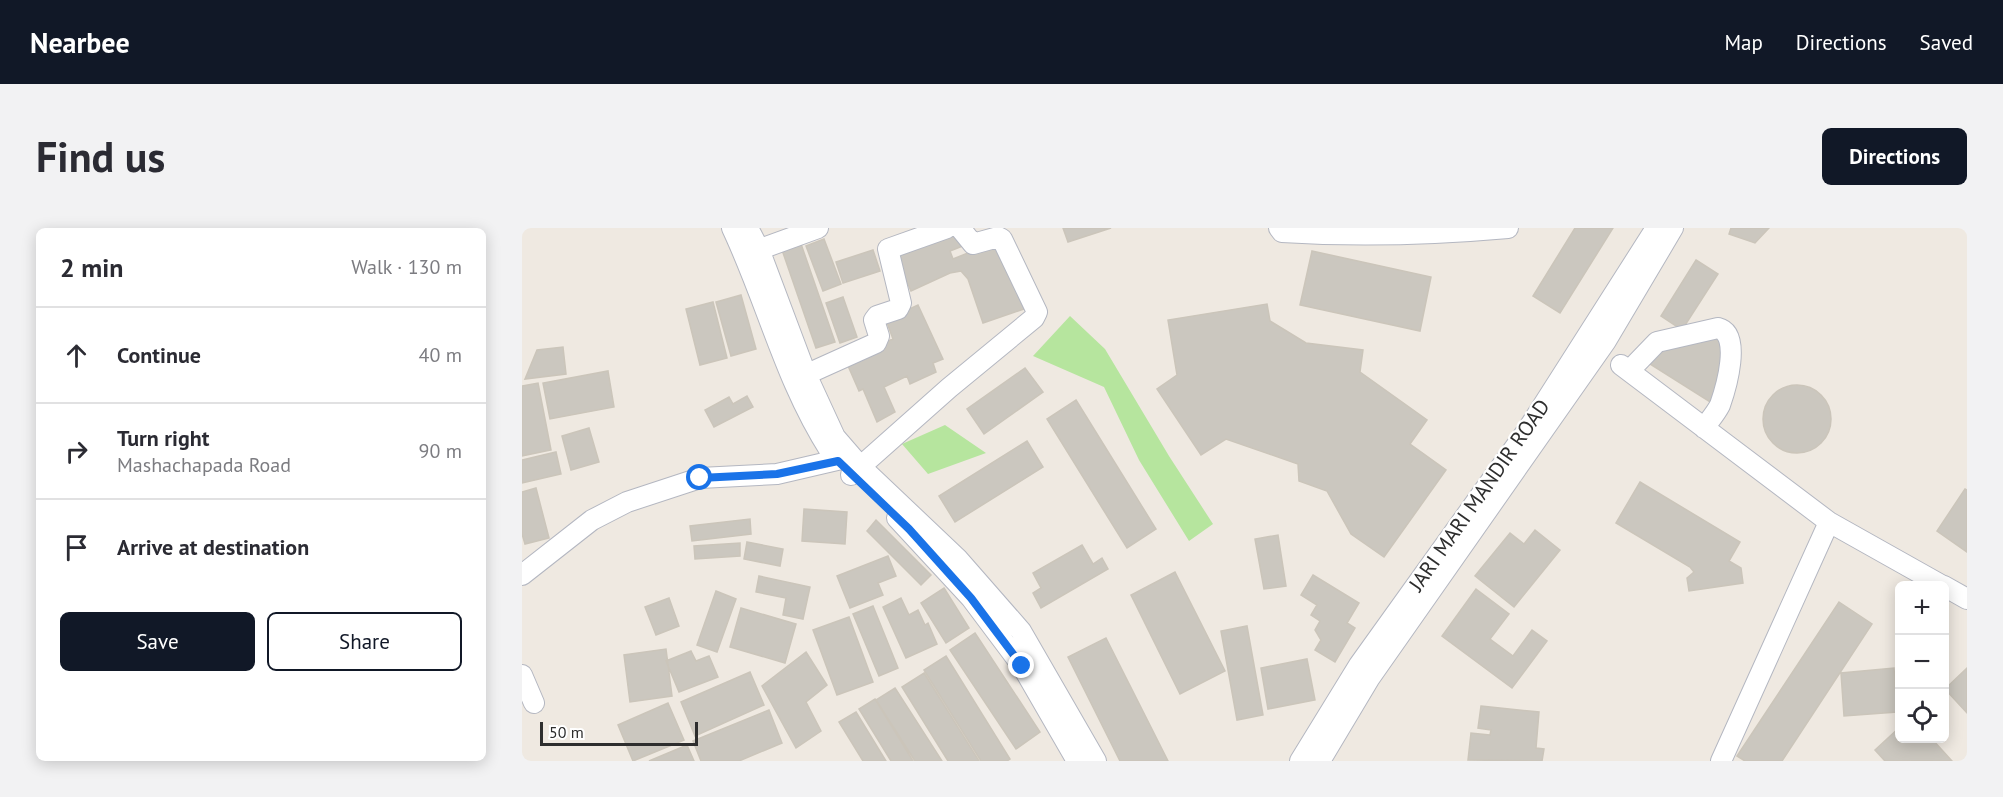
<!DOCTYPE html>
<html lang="en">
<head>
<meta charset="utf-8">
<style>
	:root { --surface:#fff; --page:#f2f2f3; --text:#2b2b33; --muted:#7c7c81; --line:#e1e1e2; --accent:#111827 }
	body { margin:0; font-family:"PT Sans",sans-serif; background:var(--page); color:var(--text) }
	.controls { position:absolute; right:18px; bottom:18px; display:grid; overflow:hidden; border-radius:9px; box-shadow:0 3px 15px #0003 }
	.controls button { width:54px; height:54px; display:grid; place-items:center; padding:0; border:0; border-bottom:2px solid var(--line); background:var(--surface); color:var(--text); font:30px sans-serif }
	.scale { position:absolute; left:18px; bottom:15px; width:158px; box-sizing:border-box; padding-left:6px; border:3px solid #2e2e2e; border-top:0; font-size:16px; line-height:21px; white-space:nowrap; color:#2e2e2e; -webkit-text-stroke:4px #fff; paint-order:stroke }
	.stop { position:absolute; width:18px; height:18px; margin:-14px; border:4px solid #1a73e8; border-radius:50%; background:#fff }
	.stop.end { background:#1a73e8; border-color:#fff; box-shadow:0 2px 6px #0008 }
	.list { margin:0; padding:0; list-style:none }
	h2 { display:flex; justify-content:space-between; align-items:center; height:78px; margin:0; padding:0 24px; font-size:26px }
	h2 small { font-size:20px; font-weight:400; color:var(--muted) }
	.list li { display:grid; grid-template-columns:39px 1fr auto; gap:18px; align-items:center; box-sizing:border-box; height:96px; padding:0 24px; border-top:2px solid var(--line) }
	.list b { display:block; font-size:22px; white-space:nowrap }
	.list p { margin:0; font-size:20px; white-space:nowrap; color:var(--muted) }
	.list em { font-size:20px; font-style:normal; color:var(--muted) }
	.actions { display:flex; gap:12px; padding:18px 24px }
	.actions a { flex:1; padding:14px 0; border:2px solid var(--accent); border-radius:9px; text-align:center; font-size:21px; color:var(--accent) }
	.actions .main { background:var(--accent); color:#fff }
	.icon { flex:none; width:33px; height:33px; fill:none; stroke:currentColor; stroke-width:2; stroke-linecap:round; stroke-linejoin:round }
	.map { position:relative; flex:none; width:1445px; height:533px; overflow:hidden; border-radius:9px }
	header { display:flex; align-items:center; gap:36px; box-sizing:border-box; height:84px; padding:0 30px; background:var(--accent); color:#fff }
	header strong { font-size:28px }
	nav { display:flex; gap:33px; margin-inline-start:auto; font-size:21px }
	.intro { display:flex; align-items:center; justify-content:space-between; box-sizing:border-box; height:144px; padding:0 36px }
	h1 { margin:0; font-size:42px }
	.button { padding:15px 27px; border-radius:9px; background:var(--accent); color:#fff; font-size:21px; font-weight:700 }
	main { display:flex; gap:36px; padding:0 36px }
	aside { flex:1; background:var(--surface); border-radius:9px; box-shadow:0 3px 15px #0003 }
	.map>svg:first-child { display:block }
	.green { fill:#b6e59e }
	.building { fill:#cbc7bf; stroke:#cbc5ba; stroke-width:1.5 }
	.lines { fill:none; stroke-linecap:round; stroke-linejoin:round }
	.street-casing { stroke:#b4b7c1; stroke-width:22 }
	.street { stroke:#fff; stroke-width:20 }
	.route { stroke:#1a73e8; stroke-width:8 }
	.labels { text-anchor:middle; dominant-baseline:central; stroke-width:4.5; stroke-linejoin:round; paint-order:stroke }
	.street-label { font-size:21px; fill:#2e2e2e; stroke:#fff }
</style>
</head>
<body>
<header>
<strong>Nearbee</strong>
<nav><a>Map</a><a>Directions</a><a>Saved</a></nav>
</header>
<div class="intro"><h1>Find us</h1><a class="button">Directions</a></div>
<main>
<aside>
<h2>2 min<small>Walk · 130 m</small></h2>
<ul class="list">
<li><svg class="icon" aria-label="ahead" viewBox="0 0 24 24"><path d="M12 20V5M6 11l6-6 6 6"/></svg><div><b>Continue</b></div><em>40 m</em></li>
<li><svg class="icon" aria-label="right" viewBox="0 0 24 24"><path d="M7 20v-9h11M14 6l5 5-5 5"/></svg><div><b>Turn right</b><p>Mashachapada Road</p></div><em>90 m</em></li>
<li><svg class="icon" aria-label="arrive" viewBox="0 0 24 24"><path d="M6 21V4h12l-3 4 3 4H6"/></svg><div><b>Arrive at destination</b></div></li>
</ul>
<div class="actions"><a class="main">Save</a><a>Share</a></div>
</aside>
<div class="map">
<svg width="1445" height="533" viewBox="0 0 1445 533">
	<rect width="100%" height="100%" fill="#efe9e1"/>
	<path class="green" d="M 548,88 L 583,121 L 647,228 L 691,296 L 667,313 L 617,232 L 582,159 L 511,128 Z
		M 423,197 L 464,225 L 406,246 L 380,216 Z"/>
	<path class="building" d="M 428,0 L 441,18 L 428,23 L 431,31 L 478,12 L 502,81 L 461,95 L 446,51 L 439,43 L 428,45 L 389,63 L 379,40 L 367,24 Z
		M 541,0 L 589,0 L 546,14 Z
		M 1053,0 L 1091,0 L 1038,85 L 1011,68 Z
		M 1209,0 L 1247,0 L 1233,15 L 1207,6 Z
		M 302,11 L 319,56 L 301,63 L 284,18 Z
		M 278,13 L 313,114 L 294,120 L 259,19 Z
		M 351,22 L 358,43 L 321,55 L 314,34 Z
		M 790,23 L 909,49 L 898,103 L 778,77 Z
		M 1174,32 L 1196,46 L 1160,102 L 1139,88 Z
		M 219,67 L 234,121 L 209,128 L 194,74 Z
		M 321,69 L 335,109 L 318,115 L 304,75 Z
		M 191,74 L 205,130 L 178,137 L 164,81 Z
		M 745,76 L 748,93 L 784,115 L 841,122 L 838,144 L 905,192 L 888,216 L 924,242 L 862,329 L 829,306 L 805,263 L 777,253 L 776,236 L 704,211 L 679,227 L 635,161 L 655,147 L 646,92 Z
		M 396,77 L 421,131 L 411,135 L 414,144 L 388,156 L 385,148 L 362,159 L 373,184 L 355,194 L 341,161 L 337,163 L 323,131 L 371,111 L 364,92 Z
		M 1197,106 L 1202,117 L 1193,177 L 1128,136 L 1141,114 Z
		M 41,119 L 44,146 L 3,151 L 15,122 Z
		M 503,140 L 521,164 L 462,206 L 445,181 Z
		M 86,143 L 92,179 L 28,191 L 21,155 Z
		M 16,155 L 29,222 L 0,228 L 0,158 Z
		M1241 191a34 34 0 1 1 68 0a34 34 0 1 1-68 0Z
		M 225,168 L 231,179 L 192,199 L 183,182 L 207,169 L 211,176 Z
		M 554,172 L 634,301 L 605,320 L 525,191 Z
		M 67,200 L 77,234 L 49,242 L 40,208 Z
		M 505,213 L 521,239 L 433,294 L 417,268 Z
		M 34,224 L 39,246 L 0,255 L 0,232 Z
		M 1118,254 L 1218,314 L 1207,333 L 1219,340 L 1221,355 L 1167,363 L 1165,350 L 1172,344 L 1168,339 L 1094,295 Z
		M 14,260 L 27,310 L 3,316 L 0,306 L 0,264 Z
		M 1443,261 L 1445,262 L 1445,324 L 1415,303 Z
		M 282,281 L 325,284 L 323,316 L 280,313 Z
		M 228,291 L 229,306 L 170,313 L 168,298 Z
		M 354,292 L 409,347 L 399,357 L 345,303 Z
		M 1013,302 L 1038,322 L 992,379 L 953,348 L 988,305 L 1002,316 Z
		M 756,307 L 764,358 L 742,361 L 733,311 Z
		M 225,314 L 261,321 L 258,338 L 222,331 Z
		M 218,315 L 218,328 L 173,331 L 172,318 Z
		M 560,317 L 571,336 L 580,330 L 586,341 L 519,380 L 511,365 L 519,360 L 511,345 Z
		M 366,328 L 374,348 L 356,355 L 361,367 L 328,380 L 315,348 Z
		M 653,344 L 703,443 L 658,466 L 609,367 Z
		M 791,347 L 837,375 L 825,395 L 833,400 L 813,434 L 793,422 L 799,412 L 793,402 L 798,393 L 789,387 L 795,377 L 779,367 Z
		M 237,348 L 288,359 L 281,391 L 261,387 L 264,370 L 234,364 Z
		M 422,360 L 447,400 L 424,415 L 399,375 Z
		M 954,361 L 987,386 L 968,411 L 991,428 L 1010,402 L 1025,413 L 990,460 L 920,408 Z
		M 194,363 L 214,371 L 195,424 L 175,417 Z
		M 147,370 L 157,398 L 134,407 L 123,379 Z
		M 379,370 L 387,387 L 396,382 L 403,397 L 406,395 L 415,416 L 384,430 L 361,379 Z
		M 1317,374 L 1350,396 L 1260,533 L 1223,533 L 1215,528 Z
		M 351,378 L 376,440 L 357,448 L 331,386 Z
		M 219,380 L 274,396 L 263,435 L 208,419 Z
		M 327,389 L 351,454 L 315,467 L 291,402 Z
		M 725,398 L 741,487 L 715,492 L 699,403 Z
		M 453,405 L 518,504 L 494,521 L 428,422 Z
		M 584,410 L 646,533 L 598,533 L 546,429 Z
		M 144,421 L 150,468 L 108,474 L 102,427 Z
		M 169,423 L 174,433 L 187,428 L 196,449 L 157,464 L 144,433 Z
		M 284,424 L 305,457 L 284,474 L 299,503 L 274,520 L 240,458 Z
		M 424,428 L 488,531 L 485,533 L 459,533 L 402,442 Z
		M 785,431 L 793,472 L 746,481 L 739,440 Z
		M 1372,440 L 1375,484 L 1322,488 L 1319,445 Z
		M 1445,440 L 1445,485 L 1423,461 Z
		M 228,444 L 242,477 L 173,508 L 159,474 Z
		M 402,445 L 457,533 L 426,533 L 380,459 Z
		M 373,460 L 420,533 L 393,533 L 354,472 Z
		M 353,471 L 391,533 L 369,533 L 337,481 Z
		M 146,475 L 162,512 L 111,533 L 96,497 Z
		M 959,478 L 1017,484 L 1014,520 L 1022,521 L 1020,533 L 946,532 L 949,505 L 968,507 L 969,502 L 956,500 Z
		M 247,482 L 260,515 L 217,533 L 179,533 L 171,513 Z
		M 334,484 L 364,533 L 341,533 L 317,494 Z
		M 1378,499 L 1378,511 L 1410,511 L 1430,533 L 1363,533 L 1353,522 Z
		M 165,517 L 172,533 L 127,533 Z"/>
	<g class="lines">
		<defs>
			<path id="street" d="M 210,0 C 245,74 263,153 308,223
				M 226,0 L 237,21 L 284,146 L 313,209 L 339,239 L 436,331 L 499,403 L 574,533
				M 757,0 L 760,4 C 839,9 907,7 986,0
				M 225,26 L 296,0
				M 1099,137 L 1307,294 L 1421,358
				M 1107,143 L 1135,114 L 1196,100 C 1220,106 1204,160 1198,177 C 1194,185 1187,193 1182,200
				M 272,152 L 354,115 L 357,108 L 352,92 L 355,88 L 376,81 L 379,75 L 366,21 L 425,0
				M 329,247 L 427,160 L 512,90 L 515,84 L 480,11 L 476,9 L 451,16 L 438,0
				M 375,290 L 449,370 L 500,438 L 555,533
				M 0,347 L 70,292 L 105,274 L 178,250 L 255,246 L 328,229
				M 1422,358 L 1445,371
				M 0,447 L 12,475
				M 778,533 L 837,437 L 1004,204 L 1134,0
				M 798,533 L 847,451 L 1084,113 L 1151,0
				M 1199,533 L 1307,294"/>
		</defs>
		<use href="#street" class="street-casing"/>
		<use href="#street" class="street"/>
	</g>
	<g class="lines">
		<path class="route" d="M 178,250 L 255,246 L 316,233 L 387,301 L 449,370 L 500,438"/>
	</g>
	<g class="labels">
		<g class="street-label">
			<text transform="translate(957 267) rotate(-55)">JARI MARI MANDIR ROAD</text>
		</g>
	</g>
</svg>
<div class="controls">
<button>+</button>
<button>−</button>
<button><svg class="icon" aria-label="locate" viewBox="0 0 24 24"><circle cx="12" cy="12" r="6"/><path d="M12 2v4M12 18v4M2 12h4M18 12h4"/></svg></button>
</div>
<div class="scale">50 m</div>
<div class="stop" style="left:178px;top:250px"></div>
<div class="stop end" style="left:500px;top:438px"></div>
</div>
</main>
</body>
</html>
